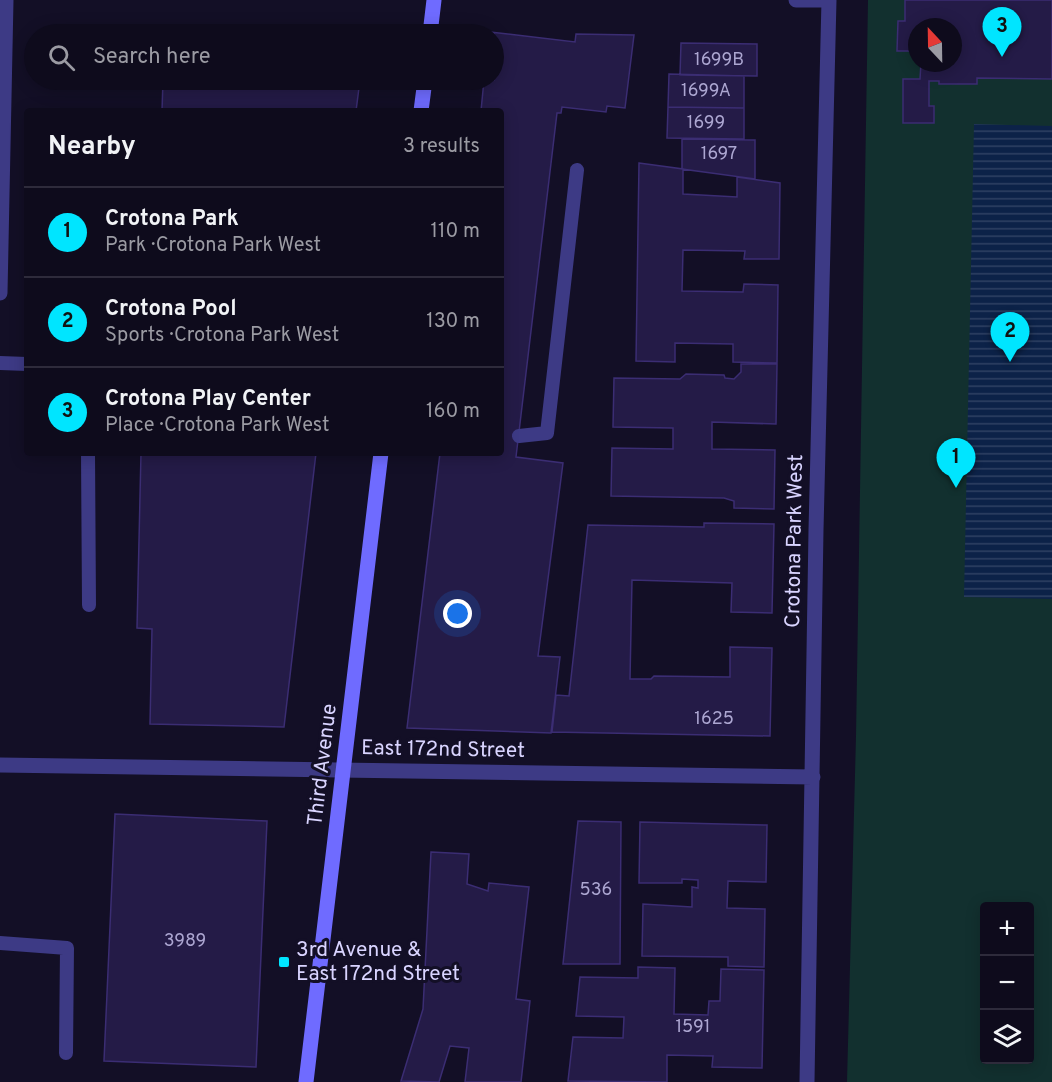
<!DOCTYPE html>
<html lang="en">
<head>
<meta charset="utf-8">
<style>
	:root { --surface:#0e0b1c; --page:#171425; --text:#f1f3f6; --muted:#9b9ba3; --line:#2e2b3b; --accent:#00e5ff }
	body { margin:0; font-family:Overpass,sans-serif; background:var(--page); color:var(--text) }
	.controls { position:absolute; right:18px; bottom:18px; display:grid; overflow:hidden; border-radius:6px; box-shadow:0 3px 15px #0003 }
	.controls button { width:54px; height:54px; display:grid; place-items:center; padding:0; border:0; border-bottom:2px solid var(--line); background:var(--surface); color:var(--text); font:30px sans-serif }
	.compass { position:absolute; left:908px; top:18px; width:54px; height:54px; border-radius:50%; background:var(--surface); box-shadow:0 3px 15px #0003; rotate:338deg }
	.you { position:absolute; left:458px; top:614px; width:21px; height:21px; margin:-15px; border:4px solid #fff; border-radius:50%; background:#1a73e8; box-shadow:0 0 0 9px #1a73e833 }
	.badge { display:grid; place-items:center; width:39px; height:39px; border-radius:50%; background:var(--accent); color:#111; font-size:20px; font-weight:700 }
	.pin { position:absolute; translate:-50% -50px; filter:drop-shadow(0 2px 3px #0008) }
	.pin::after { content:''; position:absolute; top:32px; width:21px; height:18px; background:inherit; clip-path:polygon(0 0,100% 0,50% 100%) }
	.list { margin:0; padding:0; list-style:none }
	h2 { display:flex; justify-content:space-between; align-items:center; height:78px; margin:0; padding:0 24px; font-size:26px }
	h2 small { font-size:20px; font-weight:400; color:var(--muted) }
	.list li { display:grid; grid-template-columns:39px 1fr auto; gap:18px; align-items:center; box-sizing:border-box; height:90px; padding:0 24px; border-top:2px solid var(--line) }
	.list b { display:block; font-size:22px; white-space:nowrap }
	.list p { margin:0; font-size:20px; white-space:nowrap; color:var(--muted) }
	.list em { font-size:20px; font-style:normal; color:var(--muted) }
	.icon { flex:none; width:33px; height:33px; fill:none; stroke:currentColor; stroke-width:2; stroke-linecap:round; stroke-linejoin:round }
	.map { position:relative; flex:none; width:1052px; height:1082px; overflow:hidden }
	.search { position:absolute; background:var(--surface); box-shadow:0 3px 15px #0003; left:24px; top:24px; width:480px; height:66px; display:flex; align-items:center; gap:15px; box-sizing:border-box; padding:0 21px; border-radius:33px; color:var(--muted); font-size:22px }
	.panel { position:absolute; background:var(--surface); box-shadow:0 3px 15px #0003; left:24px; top:108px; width:480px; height:348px; border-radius:6px }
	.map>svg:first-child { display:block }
	.green { fill:#12302f; fill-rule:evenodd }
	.water { fill:url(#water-rules) }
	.building { fill:#241b47; stroke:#3b2d73; stroke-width:1.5 }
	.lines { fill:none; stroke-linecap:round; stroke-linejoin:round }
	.service { stroke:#3d3a85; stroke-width:14 }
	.minor { stroke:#3d3a85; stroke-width:15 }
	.secondary { stroke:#6f6bff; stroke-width:15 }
	.poi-dot { fill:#00e5ff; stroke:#130f26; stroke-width:2 }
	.labels { text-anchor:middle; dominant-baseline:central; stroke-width:6; stroke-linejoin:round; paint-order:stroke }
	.number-label { font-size:18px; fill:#aca6d1 }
	.street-label { font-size:21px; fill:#d9d4ff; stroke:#130f26 }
	.poi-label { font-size:21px; fill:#d9d4ff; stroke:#130f26; text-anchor:start }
</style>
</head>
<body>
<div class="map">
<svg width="1052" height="1082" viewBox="0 0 1052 1082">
	<defs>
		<pattern id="water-rules" width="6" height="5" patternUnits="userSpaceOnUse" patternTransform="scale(1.5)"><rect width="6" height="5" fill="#0c2248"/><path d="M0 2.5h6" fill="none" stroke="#2f4163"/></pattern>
	</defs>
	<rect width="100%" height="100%" fill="#130f26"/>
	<path class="green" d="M 868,0 L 1052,0 L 1052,1082 L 847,1082 L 856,736 ZM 917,27 L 953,27 L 953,63 L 917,63 ZM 984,906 L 1030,906 L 1030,1060 L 984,1060 Z"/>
	<path class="water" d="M 974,124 L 1052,126 L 1052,599 L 964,597 Z"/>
	<path class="building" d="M 905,0 L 1052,0 L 1052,79 L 977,78 L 977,84 L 939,84 L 939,81 L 929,81 L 929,106 L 934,106 L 934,123 L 903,123 L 903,79 L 920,79 L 921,63 L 953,63 L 953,27 L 917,27 L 917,51 L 897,51 L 898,21 L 905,21 Z
		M 164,27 L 366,31 L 365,34 L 164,34 Z
		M 490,32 L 575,42 L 576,34 L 634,35 L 625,108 L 607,106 L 606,112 L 562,107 L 561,113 L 557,113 L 516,457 L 563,463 L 538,656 L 560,657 L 551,733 L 407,728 L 440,453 L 501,453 L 501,111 L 481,111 L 484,80 L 494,80 L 494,34 L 490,34 Z
		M 681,43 L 757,44 L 757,76 L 680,75 Z
		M 669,74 L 744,76 L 744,108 L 668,107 Z
		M 163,80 L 360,80 L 356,111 L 162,111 Z
		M 668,107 L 744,108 L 744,139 L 667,138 Z
		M 682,139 L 755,140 L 755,179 L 682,169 Z
		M 639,163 L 683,169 L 683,194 L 737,197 L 737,177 L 780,183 L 779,259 L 744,259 L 745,251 L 683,250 L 682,291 L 743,292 L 744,284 L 778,285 L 777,363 L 733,362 L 733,344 L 675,343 L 675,362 L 636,361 Z
		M 741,364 L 777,364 L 776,424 L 712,422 L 712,449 L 775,450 L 774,509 L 734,508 L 734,501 L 724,498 L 611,496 L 612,448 L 673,449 L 673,428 L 613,427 L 614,378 L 680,379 L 686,374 L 724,375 L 725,378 L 734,379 L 741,372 Z
		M 141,453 L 316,453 L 284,727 L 150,724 L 152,629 L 137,628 Z
		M 704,523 L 774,524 L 772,613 L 731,612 L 732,583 L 632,580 L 630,679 L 651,679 L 654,676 L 730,677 L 730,647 L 772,648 L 770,736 L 552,732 L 556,695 L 569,696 L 588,525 L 704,527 Z
		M 115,814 L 267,821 L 256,1067 L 104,1061 Z
		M 578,821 L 621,822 L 620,964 L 563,964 Z
		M 640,822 L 767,825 L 766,882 L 728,881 L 727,908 L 765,909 L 764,967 L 728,966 L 728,957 L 642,956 L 643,904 L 692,907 L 692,887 L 698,888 L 698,880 L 682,879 L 682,883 L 639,883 Z
		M 431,852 L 469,854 L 467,884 L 488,891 L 489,883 L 529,887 L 516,999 L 530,1001 L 521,1082 L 465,1082 L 469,1048 L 450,1046 L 439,1082 L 401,1081 L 423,1009 Z
		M 638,967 L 675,968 L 674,1014 L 708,1015 L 709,1001 L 720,1001 L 721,969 L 764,970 L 762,1068 L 712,1067 L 713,1056 L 667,1055 L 667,1082 L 568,1081 L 573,1037 L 623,1038 L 624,1017 L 576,1016 L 580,977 L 638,978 Z"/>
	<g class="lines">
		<path class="service" d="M 0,363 L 27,364
			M 519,436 L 547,433 L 577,170
			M 88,453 L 89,605
			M 0,943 L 67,948 L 66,1053"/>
		<path class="minor" d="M 796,0 L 829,0
			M 0,293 L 6,0
			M 0,765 L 813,777
			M 807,1082 L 816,530 L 829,0"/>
		<path class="secondary" d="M 430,34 L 434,0
			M 421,111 L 425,80
			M 306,1082 L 381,453"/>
	</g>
	<rect class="poi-dot" x="278" y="956" width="12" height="12" rx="3"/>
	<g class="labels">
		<g class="number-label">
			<text x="719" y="60">1699B</text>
			<text x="706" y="91">1699A</text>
			<text x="706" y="123">1699</text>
			<text x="719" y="154">1697</text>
			<text x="714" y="719">1625</text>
			<text x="596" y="890">536</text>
			<text x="185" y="941">3989</text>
			<text x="693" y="1027">1591</text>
		</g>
		<g class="street-label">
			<text transform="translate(795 541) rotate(-89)">Crotona Park West</text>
			<text transform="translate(443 750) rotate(1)">East 172nd Street</text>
			<text transform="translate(323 765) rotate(-83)">Third Avenue</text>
		</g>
		<g class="poi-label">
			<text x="296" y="950">3rd Avenue &amp;<tspan x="296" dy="24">East 172nd Street</tspan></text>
		</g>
	</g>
</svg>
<div class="controls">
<button>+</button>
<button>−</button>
<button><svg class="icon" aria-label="layers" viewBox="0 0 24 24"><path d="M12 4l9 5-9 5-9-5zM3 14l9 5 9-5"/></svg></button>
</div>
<svg class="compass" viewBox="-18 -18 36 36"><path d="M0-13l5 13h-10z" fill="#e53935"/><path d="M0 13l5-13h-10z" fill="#9b9ba3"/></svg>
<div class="you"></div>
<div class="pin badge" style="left:956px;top:488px">1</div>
<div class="pin badge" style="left:1010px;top:362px">2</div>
<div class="pin badge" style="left:1002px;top:57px">3</div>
<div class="search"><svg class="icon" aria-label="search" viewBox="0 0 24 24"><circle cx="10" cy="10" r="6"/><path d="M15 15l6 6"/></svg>Search here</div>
<section class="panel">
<h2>Nearby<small>3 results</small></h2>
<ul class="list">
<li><span class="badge">1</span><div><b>Crotona Park</b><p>Park · Crotona Park West</p></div><em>110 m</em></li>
<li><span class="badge">2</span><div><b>Crotona Pool</b><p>Sports · Crotona Park West</p></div><em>130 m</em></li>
<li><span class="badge">3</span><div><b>Crotona Play Center</b><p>Place · Crotona Park West</p></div><em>160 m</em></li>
</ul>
</section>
</div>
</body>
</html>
